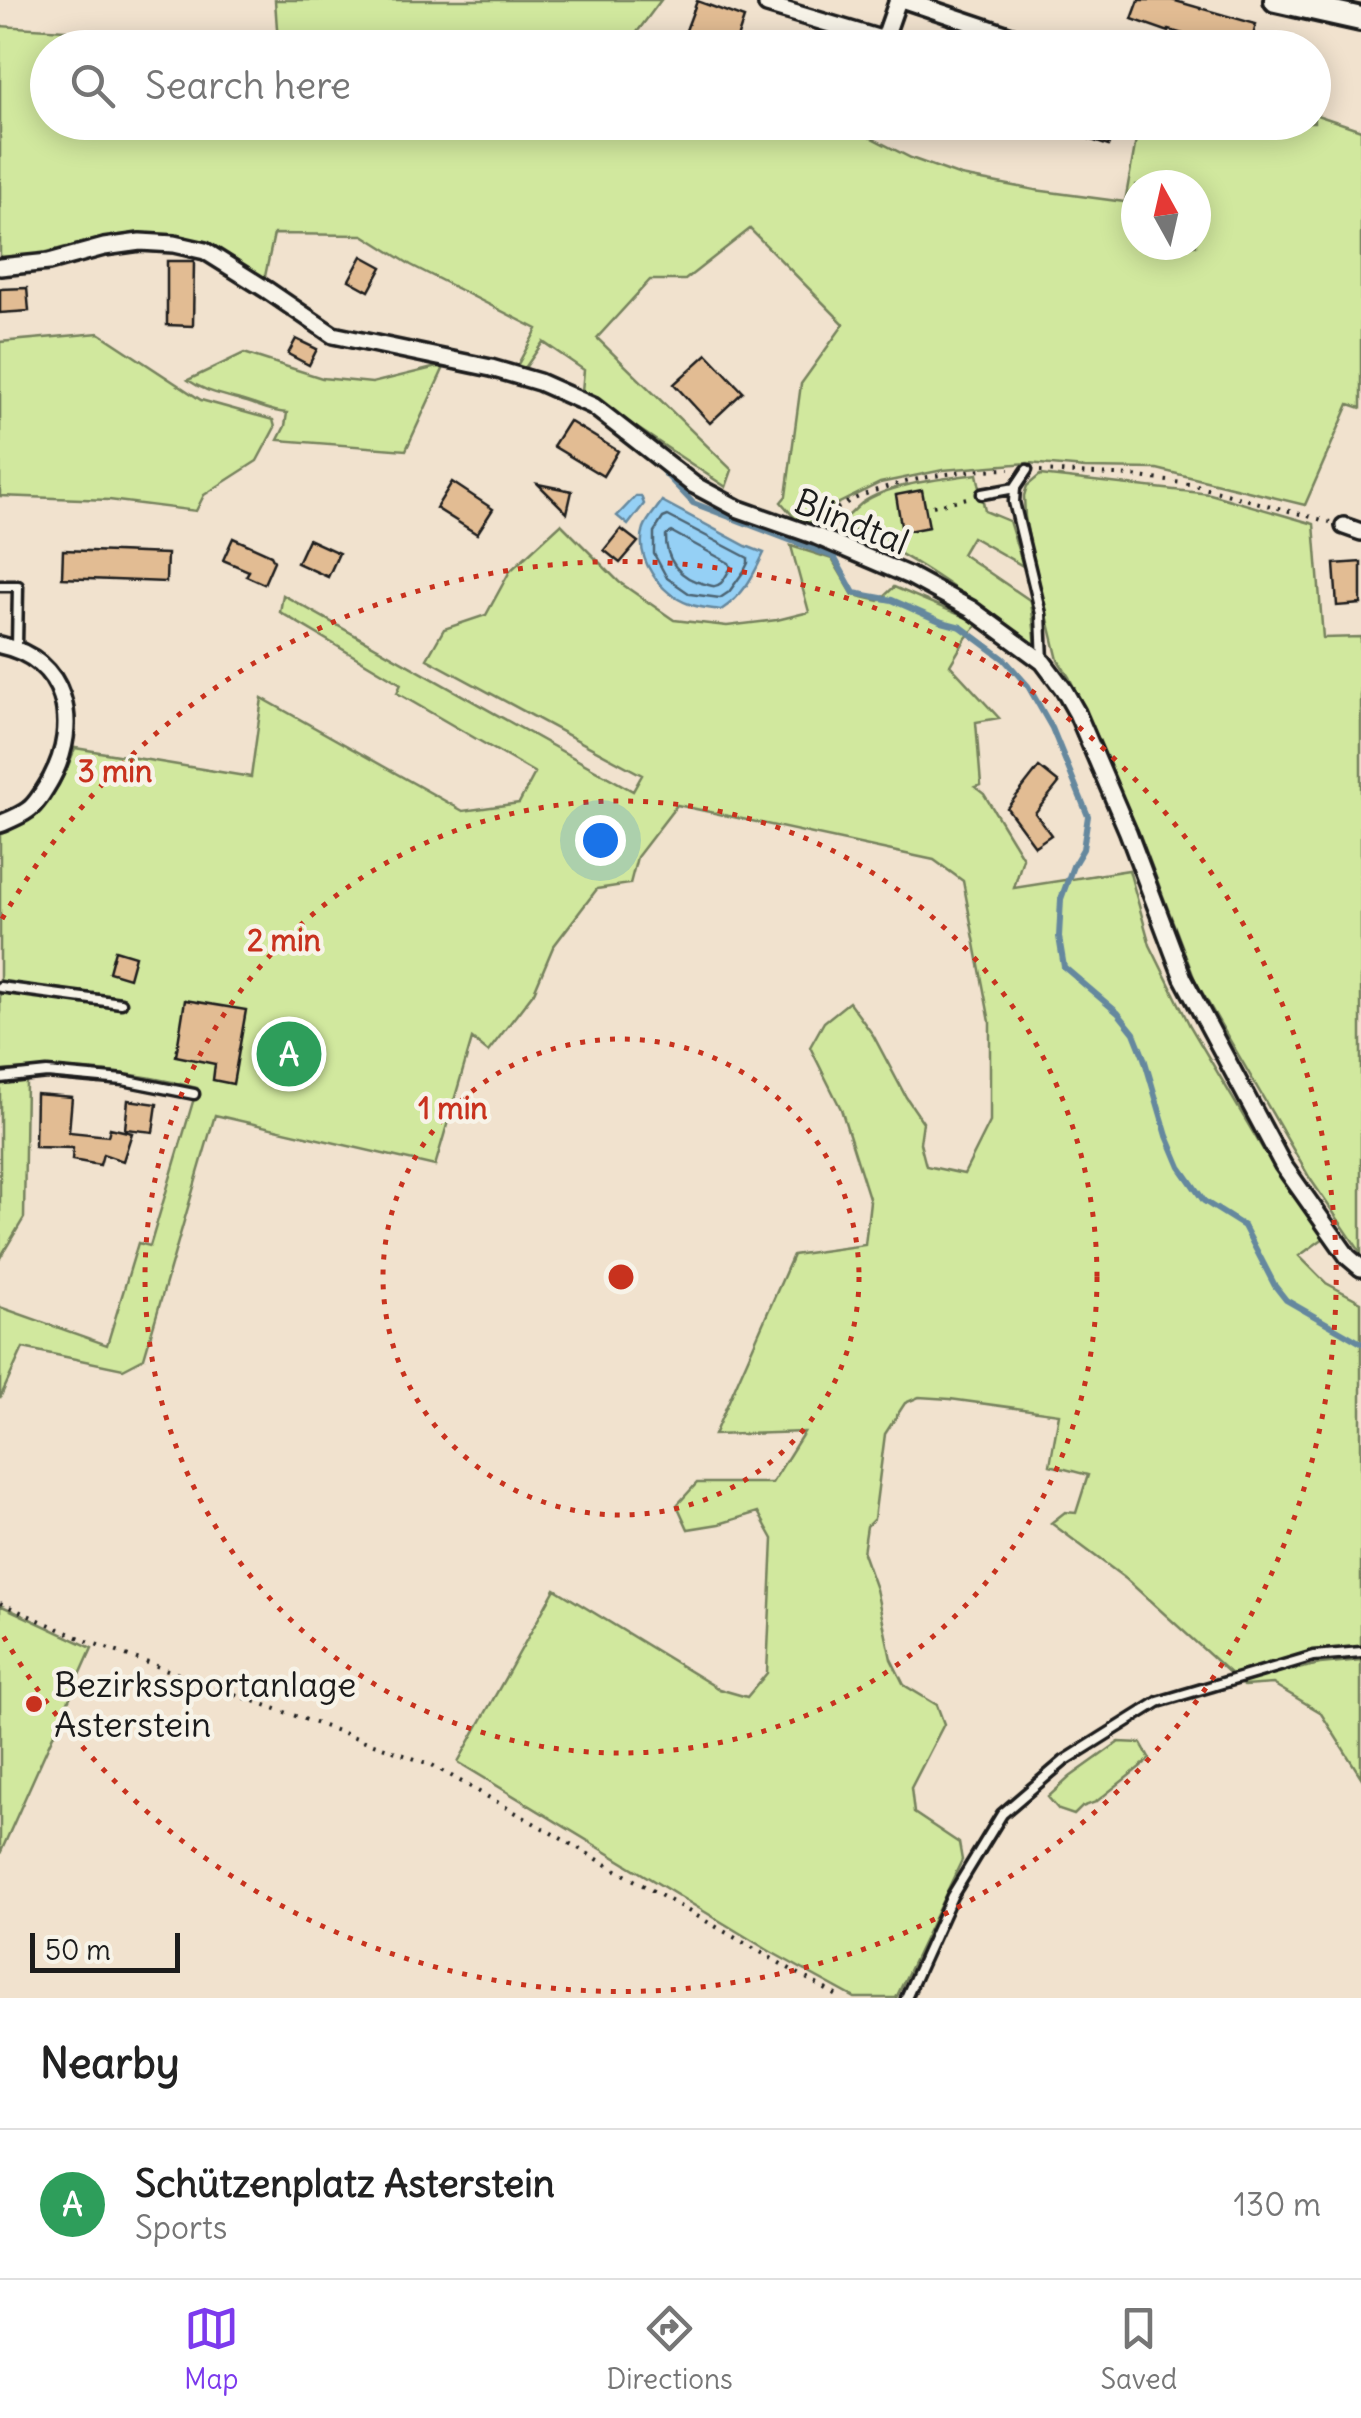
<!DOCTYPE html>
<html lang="en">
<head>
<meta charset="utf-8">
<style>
	:root { --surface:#fff; --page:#f6f6f6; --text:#222; --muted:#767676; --line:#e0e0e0; --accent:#7c3aed }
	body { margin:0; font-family:Delius,sans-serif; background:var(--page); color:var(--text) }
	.compass { position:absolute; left:1121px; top:170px; width:90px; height:90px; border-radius:50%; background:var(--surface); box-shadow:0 5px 25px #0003; rotate:352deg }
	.scale { position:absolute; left:30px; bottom:25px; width:150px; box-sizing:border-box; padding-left:10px; border:5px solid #1c1c1c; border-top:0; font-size:28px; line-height:35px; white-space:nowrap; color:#1c1c1c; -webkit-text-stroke:8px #f7f3e8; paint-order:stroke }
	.you { position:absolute; left:600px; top:840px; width:35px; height:35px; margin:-25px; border:8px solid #fff; border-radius:50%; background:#1a73e8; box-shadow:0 0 0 15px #1a73e833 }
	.badge { display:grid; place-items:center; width:65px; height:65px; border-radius:50%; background:var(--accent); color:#fff; font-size:32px; font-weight:700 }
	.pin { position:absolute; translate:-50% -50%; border:5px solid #fff; box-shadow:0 2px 10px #0006 }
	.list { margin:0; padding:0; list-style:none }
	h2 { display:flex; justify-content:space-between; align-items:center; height:130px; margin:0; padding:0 40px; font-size:42px }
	h2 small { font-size:32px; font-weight:400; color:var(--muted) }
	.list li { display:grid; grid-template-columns:65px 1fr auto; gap:30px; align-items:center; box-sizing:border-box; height:150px; padding:0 40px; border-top:2px solid var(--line) }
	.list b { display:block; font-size:38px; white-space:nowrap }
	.list p { margin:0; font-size:32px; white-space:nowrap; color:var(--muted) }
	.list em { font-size:32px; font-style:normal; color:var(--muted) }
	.icon { flex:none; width:55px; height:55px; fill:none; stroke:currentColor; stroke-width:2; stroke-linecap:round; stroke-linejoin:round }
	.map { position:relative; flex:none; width:1361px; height:1998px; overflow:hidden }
	.search { position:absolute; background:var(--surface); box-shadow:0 5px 25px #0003; left:30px; right:30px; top:30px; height:110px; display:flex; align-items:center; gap:25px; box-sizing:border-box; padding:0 35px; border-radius:55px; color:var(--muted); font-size:38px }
	.sheet { height:280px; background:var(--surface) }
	nav { display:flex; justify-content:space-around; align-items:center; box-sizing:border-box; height:140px; border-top:2px solid var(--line); background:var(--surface); font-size:28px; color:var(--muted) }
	nav a { display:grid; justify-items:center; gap:5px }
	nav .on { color:var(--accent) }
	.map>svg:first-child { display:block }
	.green { fill:#d1e89e; stroke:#76825d; stroke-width:2.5; fill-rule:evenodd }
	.water { fill:#95d0f5; stroke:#65889e; stroke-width:2.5 }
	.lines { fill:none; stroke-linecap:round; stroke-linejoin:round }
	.shore { stroke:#4c6473; stroke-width:2.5 }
	.stream { stroke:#65889e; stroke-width:6 }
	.building { fill:#e2bc93; stroke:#1c1c1c; stroke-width:2.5 }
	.lane-casing { stroke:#1c1c1c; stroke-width:15 }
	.street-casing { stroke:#1c1c1c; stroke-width:22 }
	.secondary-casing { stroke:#1c1c1c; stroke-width:30 }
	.path { stroke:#1c1c1c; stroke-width:4; stroke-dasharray:2.5 8; stroke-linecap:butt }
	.lane { stroke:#f7f3e8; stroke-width:8 }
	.street { stroke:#f7f3e8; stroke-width:15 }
	.secondary { stroke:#f7f3e8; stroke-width:22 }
	.ring { fill:none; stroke:#c8321e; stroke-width:5; stroke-dasharray:5 10 }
	.poi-dot { fill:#c8321e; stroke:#f7f3e8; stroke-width:4 }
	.labels { text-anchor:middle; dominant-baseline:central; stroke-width:9; stroke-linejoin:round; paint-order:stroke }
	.street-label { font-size:35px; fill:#1c1c1c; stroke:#f7f3e8 }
	.poi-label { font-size:35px; fill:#1c1c1c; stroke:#f7f3e8; text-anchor:start }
	.centre { fill:#c8321e; stroke:#f7f3e8; stroke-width:5 }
	.ring-label { font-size:30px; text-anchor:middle; font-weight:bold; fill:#c8321e; stroke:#f7f3e8; stroke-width:9; stroke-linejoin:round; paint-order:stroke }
</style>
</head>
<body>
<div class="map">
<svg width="1361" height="1998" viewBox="0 0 1361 1998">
	<rect width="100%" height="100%" fill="#f1e2ce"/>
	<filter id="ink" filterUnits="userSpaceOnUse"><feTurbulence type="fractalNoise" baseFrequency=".01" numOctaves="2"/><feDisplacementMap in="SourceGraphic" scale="20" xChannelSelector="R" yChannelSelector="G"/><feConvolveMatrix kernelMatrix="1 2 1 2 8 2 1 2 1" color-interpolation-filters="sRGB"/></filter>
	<g filter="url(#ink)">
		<path class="green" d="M 275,0 L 661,0 L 626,47 L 48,48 L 48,122 L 814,122 L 830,132 L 835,123 L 847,123 L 862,133 L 911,158 L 961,176 L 1035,190 L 1125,202 L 1139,123 L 1314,122 L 1314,114 L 1361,130 L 1361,408 L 1349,404 L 1305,505 L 1157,469 L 1085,468 L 1028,463 L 943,470 L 880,483 L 813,516 L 809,525 L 798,522 L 781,502 L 786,496 L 801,384 L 844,324 L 750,229 L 685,280 L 650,280 L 597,338 L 732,470 L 726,487 L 582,391 L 584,370 L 543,342 L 525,368 L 516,368 L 537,329 L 411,265 L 363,235 L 274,234 L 264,281 C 244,270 224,257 204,247 C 161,227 111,237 67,247 C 44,252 24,260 0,260 L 0,26 L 278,43 ZM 1136,185 L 1196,185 L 1196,245 L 1136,245 Z
			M 99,333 L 201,400 L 273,420 L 275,427 L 257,461 L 204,495 L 196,511 L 109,500 L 0,496 L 0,342 Z
			M 244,353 L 322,378 L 372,383 L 445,365 L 406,450 L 278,440 L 285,426 L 287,413 C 270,412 256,404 240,400 C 221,394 205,392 188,380 Z
			M 977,474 L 985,511 L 1009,521 L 1023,566 L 972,537 L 962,554 L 1031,601 L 1036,646 C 974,603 911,551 839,525 C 846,518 854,510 862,503 C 890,483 943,479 977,474 Z
			M 1040,475 L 1210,494 L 1314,524 L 1323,638 L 1361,637 L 1361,1253 L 1309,1177 L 1195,980 L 1138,830 L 1109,772 L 1086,712 L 1069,677 L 1058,660 L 1031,549 L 1025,517 L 1024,496 L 1027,486 Z
			M 561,524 L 619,582 L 674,620 L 727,626 L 777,620 L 809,612 L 791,546 L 832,559 L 853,595 L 879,601 L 894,587 L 979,623 L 966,638 L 950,665 L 999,718 L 976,722 L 981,785 L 975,787 L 984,794 L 1023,858 L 1014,888 L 1129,870 L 1150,945 L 1190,1026 L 1264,1151 L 1324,1238 L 1299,1256 L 1326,1283 L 1361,1302 L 1361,1647 L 1312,1651 L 1272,1663 L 1289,1671 L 1320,1664 L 1361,1660 L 1361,1777 L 1320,1712 L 1273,1684 L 1244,1686 L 1126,1579 L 1051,1523 L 1065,1512 L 1076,1513 L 1088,1475 L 1050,1465 L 1059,1414 L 950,1399 L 919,1397 L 905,1403 L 885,1434 L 874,1519 L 867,1526 L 863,1553 L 876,1589 L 891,1659 L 904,1685 L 937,1705 L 944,1724 L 911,1788 L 914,1813 L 959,1843 L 962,1860 L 896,1998 L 855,1998 L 771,1952 L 458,1762 L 555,1589 L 719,1689 L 747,1697 L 767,1673 L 773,1539 L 758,1512 L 719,1524 L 688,1529 L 677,1505 L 697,1483 L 772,1483 L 804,1432 L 714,1435 L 793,1255 L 865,1245 L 870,1201 L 841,1109 L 810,1047 L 824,1022 L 849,1002 L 873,1035 L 906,1097 L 923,1122 L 920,1143 L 926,1166 L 964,1174 L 990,1122 L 990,1022 L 963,881 L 934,860 L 677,805 L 637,857 L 630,884 L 597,889 L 553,947 L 534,992 L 488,1052 L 472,1039 L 435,1166 L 215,1115 L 144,1358 L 123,1369 L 23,1348 L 0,1398 L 0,1307 L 107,1345 L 138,1243 L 150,1246 L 197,1088 C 135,1071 64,1065 0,1071 L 0,833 C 43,818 60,790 75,748 L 251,777 L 262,698 L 463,811 L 519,803 L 535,773 L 397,693 L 401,684 L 280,612 L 283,595 L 633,791 L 642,775 L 427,659 L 444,629 L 486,615 L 510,571 Z
			M 26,1081 L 24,1218 L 0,1258 L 0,1084 Z
			M 0,1605 L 92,1648 L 0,1854 Z
			M 1119,1742 L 1141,1743 L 1150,1759 L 1096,1802 L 1082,1807 L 1074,1815 L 1059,1810 L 1048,1797 L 1070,1777 Z"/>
		<path class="water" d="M 636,496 L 641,496 L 644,504 L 628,525 L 617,516 Z
			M 662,501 L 746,546 L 764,553 C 752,578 744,595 721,610 C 711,608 699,608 689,604 C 661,594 634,559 644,528 C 647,519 657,509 662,501 Z"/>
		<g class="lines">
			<path class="shore" d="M 668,516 L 748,558 L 748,563 L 744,571 L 729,592 L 720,598 L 690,594 L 667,578 L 654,554 L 654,532 L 663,518 Z
				M 672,532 L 729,563 L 731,568 C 727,573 725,579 721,583 C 715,588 712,586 705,584 C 680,579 665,560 666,535 Z"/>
			<path class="stream" d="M 655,463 L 693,503 L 834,557 L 854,593 L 892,600 L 942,622 L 961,627 L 1004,659 L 1028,686 L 1052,728 L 1088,816 L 1083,849 L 1073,866 L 1061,899 L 1059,937 L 1064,967 L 1118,1013 L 1134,1033 L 1144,1058 L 1167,1136 L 1180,1167 L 1204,1201 L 1244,1226 L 1275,1286 L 1286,1300 L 1361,1343"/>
		</g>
		<path class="building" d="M 1139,0 L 1172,0 L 1256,24 L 1250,48 L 1232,48 L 1169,30 L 1169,32 L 1132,19 Z
			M 697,1 L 744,18 L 734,48 L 724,48 L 685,33 Z
			M 1083,122 L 1117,122 L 1108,146 L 1078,135 Z
			M 362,256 L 382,267 L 369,291 L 349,280 Z
			M 167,261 L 194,261 L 193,326 L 167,325 Z
			M 27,288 L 29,311 L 0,313 L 0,289 Z
			M 296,339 L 317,349 L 309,365 L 288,354 Z
			M 707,354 L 743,392 L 710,423 L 674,384 Z
			M 569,421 L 618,451 L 603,476 L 553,446 Z
			M 452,482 L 493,509 L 477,534 L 436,508 Z
			M 538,484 L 572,491 L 567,513 Z
			M 922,490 L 929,527 L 902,532 L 896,495 Z
			M 621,529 L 638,542 L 620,563 L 604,550 Z
			M 233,538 L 271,555 L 274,561 L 264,584 L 246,576 L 249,571 L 223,560 Z
			M 308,539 L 339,553 L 328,577 L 297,563 Z
			M 63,550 L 167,554 L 166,582 L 62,578 Z
			M 1361,562 L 1361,604 L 1337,606 L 1334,564 Z
			M 1039,767 L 1059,783 L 1035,813 L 1051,835 L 1035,846 L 1007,808 Z
			M 115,950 L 135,956 L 129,978 L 109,972 Z
			M 185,1000 L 246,1010 L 233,1084 L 213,1080 L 215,1064 L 176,1056 Z
			M 36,1094 L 72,1097 L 69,1132 L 108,1136 L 110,1128 L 132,1133 L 123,1161 L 103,1154 L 100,1165 L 72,1160 L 73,1148 L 35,1147 Z
			M 128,1100 L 157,1104 L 153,1132 L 125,1129 Z"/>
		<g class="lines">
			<defs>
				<path id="lane" d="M 1027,470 L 1015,488 L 1014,502 L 1041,614 L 1043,662
					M 982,494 L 1015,488
					M 0,586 L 18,586 L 17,648
					M 0,987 L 121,1003
					M 0,1078 L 47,1073 L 123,1080 L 194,1094
					M 906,1998 L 952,1896 L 1002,1814 L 1064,1761 L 1158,1702 L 1314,1656 L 1361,1652"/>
				<path id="street" d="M 904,0 L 1047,48
					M 767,5 L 884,40 L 898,0
					M 0,267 L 49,262 L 104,247 L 140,242 L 174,244 L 205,251 L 267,290 L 333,335 L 491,368 L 539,382 L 593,406 L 694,485 L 739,509 L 816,536 L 910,576 L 971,609 L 1043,662 L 1064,690 L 1077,713 L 1128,832 L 1183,978 L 1283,1165 L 1348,1257 L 1361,1268
					M 1344,526 L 1361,532
					M 0,645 C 67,659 81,724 51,779 C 45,789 37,804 28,810 C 20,816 9,820 0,824"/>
				<path id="secondary" d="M 1276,0 L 1361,19"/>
			</defs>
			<use href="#lane" class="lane-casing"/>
			<use href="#street" class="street-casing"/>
			<use href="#secondary" class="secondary-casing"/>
			<path class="path" d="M 1040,471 L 1133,476 L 1189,484 L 1330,522
				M 933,506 L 967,498
				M 821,522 C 856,483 960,469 1010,469
				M 0,1603 L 87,1641 L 432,1765 L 841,1998"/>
			<use href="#lane" class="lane"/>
			<use href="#street" class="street"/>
			<use href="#secondary" class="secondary"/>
		</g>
	</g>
	<g class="ring">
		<circle cx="621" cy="1277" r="238"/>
		<circle cx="621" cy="1277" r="476"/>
		<path d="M2 919A715 715 0 1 1 2 1634"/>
	</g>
	<circle class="poi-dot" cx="34" cy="1704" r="10"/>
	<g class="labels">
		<g class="street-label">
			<text transform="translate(852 521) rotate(22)">Blindtal</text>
		</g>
		<g class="poi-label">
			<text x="54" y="1684">Bezirkssportanlage<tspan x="54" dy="40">Asterstein</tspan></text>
		</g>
	</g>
	<circle cx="621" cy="1277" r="15" class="centre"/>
	<g class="ring-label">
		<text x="115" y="782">3 min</text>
		<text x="284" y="951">2 min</text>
		<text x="453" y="1119">1 min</text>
	</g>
</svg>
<svg class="compass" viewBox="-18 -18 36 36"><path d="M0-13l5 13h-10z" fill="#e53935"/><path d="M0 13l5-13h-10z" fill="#767676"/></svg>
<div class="scale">50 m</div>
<div class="you"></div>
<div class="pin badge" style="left:289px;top:1054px;background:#2e9e5b">A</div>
<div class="search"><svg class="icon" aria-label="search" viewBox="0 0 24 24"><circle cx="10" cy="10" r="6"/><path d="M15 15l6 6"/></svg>Search here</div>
</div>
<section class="sheet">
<h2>Nearby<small></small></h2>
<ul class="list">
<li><span class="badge" style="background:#2e9e5b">A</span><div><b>Schützenplatz Asterstein</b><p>Sports</p></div><em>130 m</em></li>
</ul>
</section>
<nav>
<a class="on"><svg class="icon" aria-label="map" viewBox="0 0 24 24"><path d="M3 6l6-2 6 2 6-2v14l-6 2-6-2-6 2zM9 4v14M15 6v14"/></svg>Map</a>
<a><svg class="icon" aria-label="directions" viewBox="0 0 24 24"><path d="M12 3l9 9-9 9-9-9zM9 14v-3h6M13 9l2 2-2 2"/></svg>Directions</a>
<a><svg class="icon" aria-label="saved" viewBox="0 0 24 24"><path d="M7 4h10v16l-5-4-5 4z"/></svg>Saved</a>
</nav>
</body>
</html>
